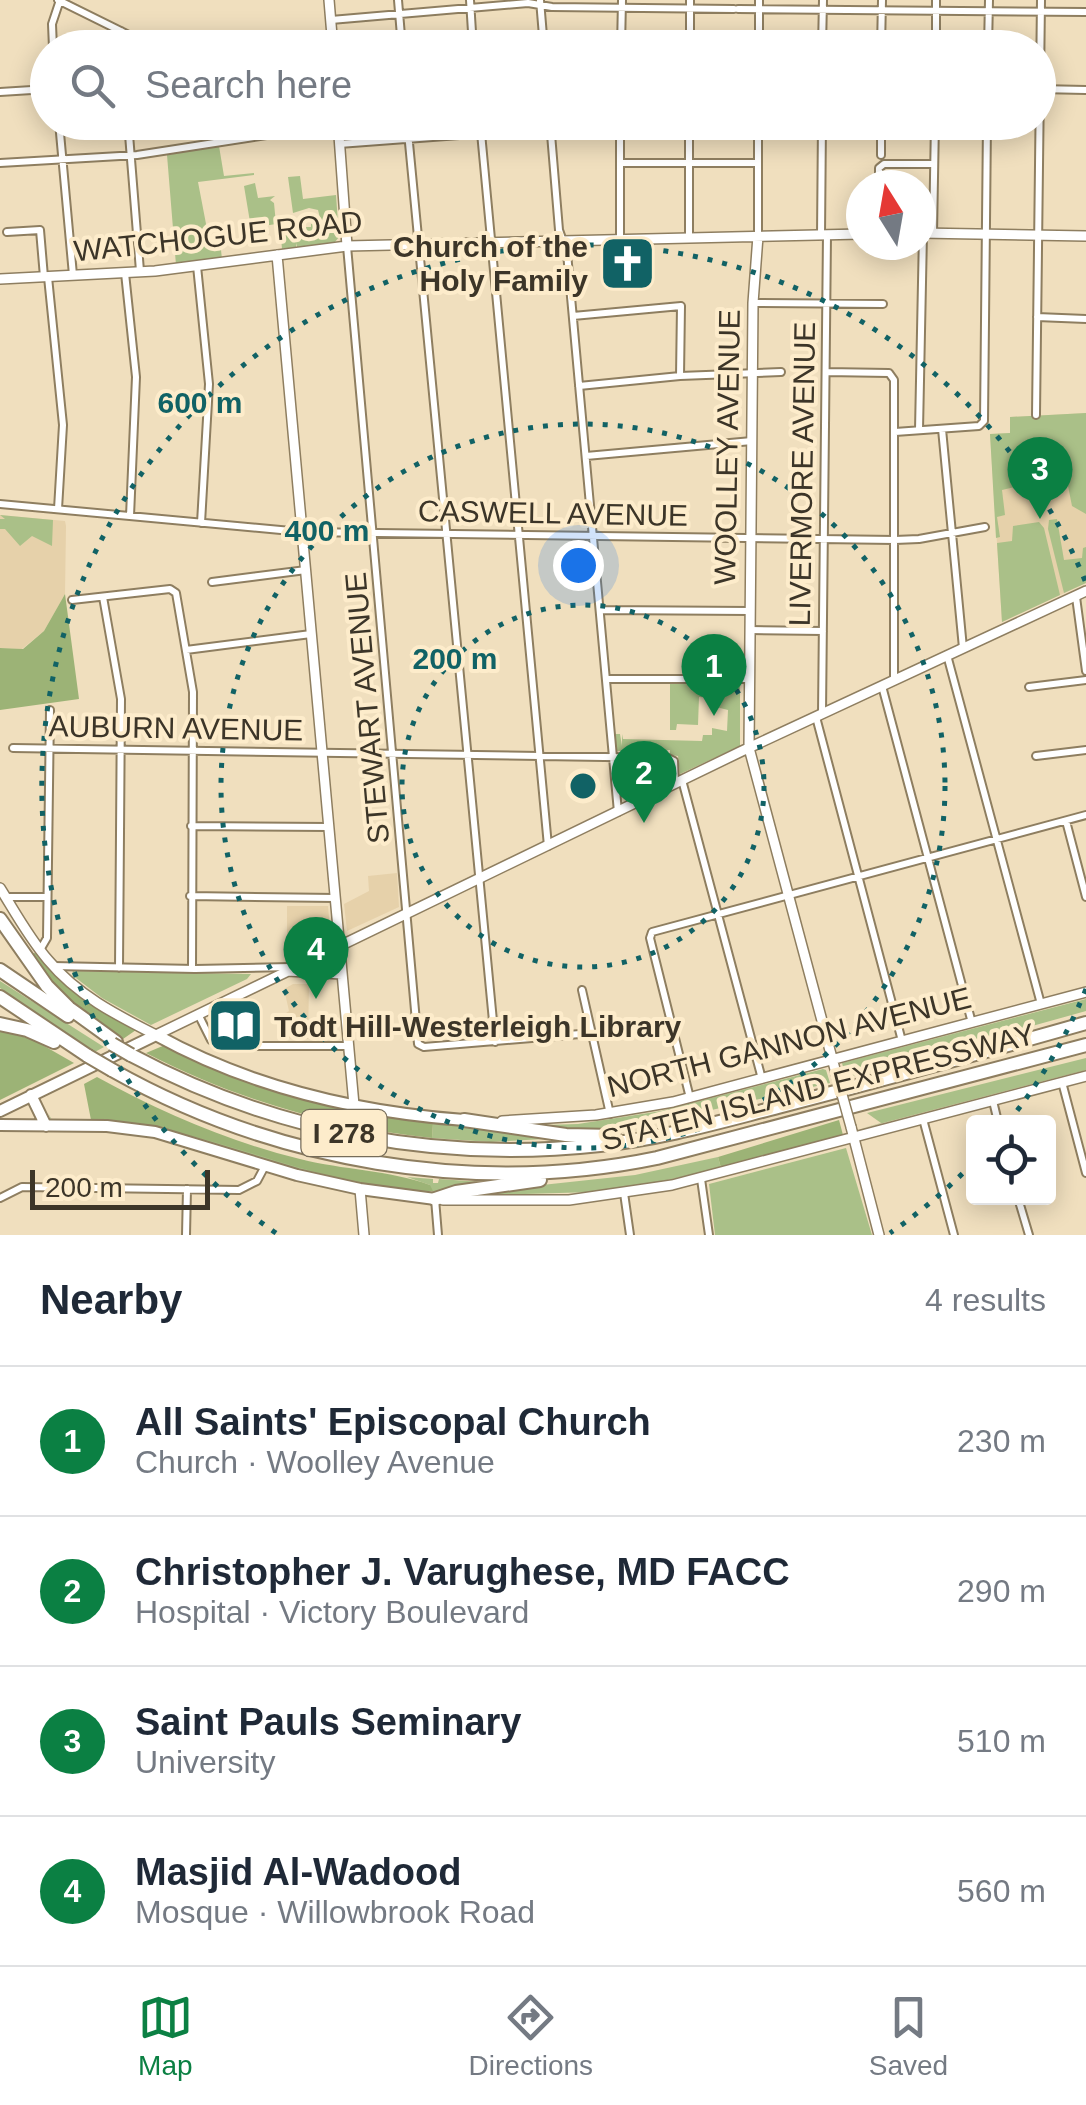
<!DOCTYPE html>
<html lang="en">
<head>
<meta charset="utf-8">
<style>
	:root { --surface:#fff; --page:#f6f6f7; --text:#1f2937; --muted:#747a83; --line:#e0e1e3; --accent:#0b8043 }
	body { margin:0; font-family:Arial,sans-serif; background:var(--page); color:var(--text) }
	.controls { position:absolute; right:30px; bottom:30px; display:grid; overflow:hidden; border-radius:10px; box-shadow:0 5px 25px #0003 }
	.controls button { width:90px; height:90px; display:grid; place-items:center; padding:0; border:0; border-bottom:2px solid var(--line); background:var(--surface); color:var(--text); font:50px sans-serif }
	.compass { position:absolute; left:846px; top:170px; width:90px; height:90px; border-radius:50%; background:var(--surface); box-shadow:0 5px 25px #0003; rotate:349deg }
	.scale { position:absolute; left:30px; bottom:25px; width:180px; box-sizing:border-box; padding-left:10px; border:5px solid #3c3528; border-top:0; font-size:28px; line-height:35px; white-space:nowrap; color:#3c3528; -webkit-text-stroke:8px #fdeccb; paint-order:stroke }
	.you { position:absolute; left:578px; top:565px; width:35px; height:35px; margin:-25px; border:8px solid #fff; border-radius:50%; background:#1a73e8; box-shadow:0 0 0 15px #1a73e833 }
	.badge { display:grid; place-items:center; width:65px; height:65px; border-radius:50%; background:var(--accent); color:#fff; font-size:32px; font-weight:700 }
	.pin { position:absolute; translate:-50% -82px; filter:drop-shadow(0 2px 5px #0008) }
	.pin::after { content:''; position:absolute; top:52px; width:35px; height:30px; background:inherit; clip-path:polygon(0 0,100% 0,50% 100%) }
	.list { margin:0; padding:0; list-style:none }
	h2 { display:flex; justify-content:space-between; align-items:center; height:130px; margin:0; padding:0 40px; font-size:42px }
	h2 small { font-size:32px; font-weight:400; color:var(--muted) }
	.list li { display:grid; grid-template-columns:65px 1fr auto; gap:30px; align-items:center; box-sizing:border-box; height:150px; padding:0 40px; border-top:2px solid var(--line) }
	.list b { display:block; font-size:38px; white-space:nowrap }
	.list p { margin:0; font-size:32px; white-space:nowrap; color:var(--muted) }
	.list em { font-size:32px; font-style:normal; color:var(--muted) }
	.icon { flex:none; width:55px; height:55px; fill:none; stroke:currentColor; stroke-width:2; stroke-linecap:round; stroke-linejoin:round }
	.map { position:relative; flex:none; width:1086px; height:1235px; overflow:hidden }
	.search { position:absolute; background:var(--surface); box-shadow:0 5px 25px #0003; left:30px; right:30px; top:30px; height:110px; display:flex; align-items:center; gap:25px; box-sizing:border-box; padding:0 35px; border-radius:55px; color:var(--muted); font-size:38px }
	.sheet { height:730px; background:var(--surface) }
	nav { display:flex; justify-content:space-around; align-items:center; box-sizing:border-box; height:140px; border-top:2px solid var(--line); background:var(--surface); font-size:28px; color:var(--muted) }
	nav a { display:grid; justify-items:center; gap:5px }
	nav .on { color:var(--accent) }
	.map>svg:first-child { display:block }
	.built { fill:#e6d1aa }
	.green { fill:#aac088 }
	.forest { fill:#9cb376 }
	.lines { fill:none; stroke-linecap:round; stroke-linejoin:round }
	.street-casing { stroke:#8e7e60; stroke-width:10 }
	.secondary-casing { stroke:#8e7e60; stroke-width:12 }
	.primary-casing { stroke:#8e7e60; stroke-width:14 }
	.highway-casing { stroke:#8e7e60; stroke-width:16 }
	.street { stroke:#fff; stroke-width:6 }
	.secondary { stroke:#fff; stroke-width:9 }
	.primary { stroke:#fff; stroke-width:10 }
	.highway { stroke:#fff; stroke-width:12 }
	.secondary-bridge-casing { stroke:#8e7e60; stroke-width:12; stroke-linecap:butt }
	.highway-bridge-casing { stroke:#8e7e60; stroke-width:16; stroke-linecap:butt }
	.secondary-bridge { stroke:#fff; stroke-width:9 }
	.highway-bridge { stroke:#fff; stroke-width:12 }
	.ring { fill:none; stroke:#116265; stroke-width:5; stroke-dasharray:5 10 }
	.labels { text-anchor:middle; dominant-baseline:central; stroke-width:8; stroke-linejoin:round; paint-order:stroke }
	.shield { fill:#fdeccb; stroke:#766c59; stroke-width:2.5 }
	.shield-label { font-size:28px; font-weight:bold; fill:#3c3528 }
	.street-label { font-size:30px; fill:#3c3528; stroke:#fdeccb }
	.poi-label { font-size:30px; font-weight:bold; fill:#3c3528; stroke:#fdeccb; text-anchor:end }
	.centre { fill:#116265; stroke:#fdeccb; stroke-width:5 }
	.ring-label { font-size:30px; text-anchor:middle; font-weight:bold; fill:#116265; stroke:#fdeccb; stroke-width:8; stroke-linejoin:round; paint-order:stroke }
</style>
</head>
<body>
<div class="map">
<svg width="1086" height="1235" viewBox="0 0 1086 1235">
	<rect width="100%" height="100%" fill="#f0dfbe"/>
	<path class="built" d="M 1086,413 L 1086,583 L 1002,622 L 990,434 L 1010,433 L 1010,417 Z
		M 0,515 L 65,521 L 66,526 L 65,594 L 44,631 L 22,649 L 0,648 Z
		M 397,873 L 399,907 L 347,931 L 344,904 L 369,891 L 368,876 Z
		M 287,906 L 328,906 L 331,939 L 287,960 Z
		M 293,984 L 309,984 L 308,1039 L 285,1038 L 286,1013 L 289,1011 L 284,989 Z"/>
	<path class="green" d="M 219,146 L 224,176 L 254,173 L 254,175 L 198,182 L 211,250 L 221,250 L 222,259 L 176,265 L 167,155 Z
		M 300,176 L 303,199 L 336,195 L 339,237 L 335,242 L 297,247 L 296,243 L 296,247 L 282,249 L 280,225 L 290,227 L 291,231 L 294,227 L 311,227 L 311,224 L 321,222 L 318,210 L 309,208 L 293,213 L 288,177 Z
		M 255,183 L 258,198 L 275,196 L 270,200 L 274,203 L 276,224 L 251,228 L 244,186 Z
		M 1086,413 L 1086,514 L 1072,506 L 1068,486 L 1048,490 L 1042,473 L 1023,479 L 1024,485 L 1002,490 L 1005,515 L 997,517 L 1000,537 L 996,538 L 990,434 L 1010,433 L 1010,417 Z
		M 0,515 L 53,520 L 52,546 L 32,536 L 20,546 L 5,529 L 0,529 L 0,519 L 5,519 Z
		M 1057,519 L 1064,560 L 1082,558 L 1083,548 L 1086,547 L 1086,583 L 1064,593 L 1048,529 L 1049,520 Z
		M 1039,522 L 1044,528 L 1060,595 L 1002,622 L 997,543 L 1012,541 L 1013,526 Z
		M 670,682 L 740,683 L 740,746 L 680,774 L 678,756 L 670,755 L 670,750 L 616,751 L 614,734 L 620,734 L 622,746 L 622,734 L 623,739 L 702,741 L 703,735 L 712,735 L 712,728 L 727,731 L 728,710 L 712,706 L 712,698 L 699,697 L 698,725 L 677,724 L 676,730 L 670,730 Z
		M 73,971 L 251,974 L 247,979 L 151,1025 L 102,998 L 72,975 Z
		M 0,981 L 104,1047 L 93,1053 L 0,988 Z
		M 1086,999 L 1086,1011 L 846,1078 L 842,1063 Z
		M 1086,1058 L 1086,1070 L 860,1129 L 881,1123 L 867,1113 Z
		M 823,1069 L 826,1070 L 830,1083 L 620,1131 L 600,1133 L 512,1126 L 578,1124 L 661,1111 Z
		M 48,1113 L 52,1120 L 114,1120 L 156,1125 L 359,1183 L 392,1188 L 430,1185 L 407,1177 L 433,1179 L 433,1183 L 438,1183 L 439,1179 L 482,1182 C 414,1206 322,1181 256,1159 C 224,1149 193,1135 160,1129 C 125,1123 87,1124 52,1122 Z
		M 433,1123 L 535,1135 L 544,1139 L 490,1142 L 432,1138 Z
		M 846,1148 L 872,1235 L 715,1235 L 709,1184 Z
		M 718,1157 L 721,1168 L 663,1181 L 593,1192 L 487,1195 L 514,1188 L 635,1175 Z"/>
	<path class="forest" d="M 65,594 L 79,699 L 0,710 L 0,648 L 23,649 L 44,631 Z
		M 35,953 C 66,991 93,1007 136,1030 L 123,1039 C 79,1015 60,994 31,954 Z
		M 0,1031 L 32,1039 L 74,1063 L 0,1100 Z
		M 165,1045 C 250,1085 339,1112 433,1123 L 432,1138 C 332,1128 235,1099 146,1053 Z
		M 97,1077 C 161,1112 229,1142 300,1159 C 343,1170 389,1170 430,1185 L 433,1191 C 314,1189 209,1124 91,1120 L 84,1084 Z
		M 839,1120 L 843,1135 L 721,1168 L 718,1157 Z"/>
	<g class="lines">
		<defs>
			<path id="street" d="M 58,0 L 155,48
				M 398,0 L 402,48
				M 470,0 L 473,48
				M 540,0 L 544,48
				M 738,9 L 1086,12
				M 331,20 L 528,3 L 552,7 L 734,9
				M 121,31 L 122,48
				M 53,48 L 52,24 L 60,0
				M 263,48 L 332,37
				M 621,48 L 622,0
				M 690,48 L 690,0
				M 759,48 L 759,0
				M 822,48 L 823,0
				M 881,48 L 882,0
				M 936,48 L 936,0
				M 988,48 L 989,0
				M 1038,89 L 1086,90
				M 0,92 L 48,89
				M 59,122 L 73,275
				M 128,122 L 140,271
				M 407,122 L 495,1042
				M 480,122 L 548,846
				M 550,122 L 559,230 L 567,253 L 618,812
				M 339,144 L 512,131
				M 881,155 L 881,122
				M 0,163 L 137,155 L 338,124
				M 620,163 L 758,163
				M 879,185 L 879,168 L 884,164 L 934,164
				M 7,232 L 40,230 L 44,277
				M 933,233 L 935,122
				M 821,235 L 822,122
				M 758,236 L 758,122
				M 689,237 L 689,122
				M 620,239 L 620,122
				M 347,246 L 418,1044 L 424,1047 L 592,1033
				M 197,266 L 209,384 L 201,523
				M 125,273 L 136,377 L 130,516
				M 48,277 L 63,425 L 58,509
				M 753,303 L 883,304
				M 573,316 L 681,306 L 680,376
				M 1037,317 L 1086,319
				M 826,372 L 889,373 L 894,380 L 894,680
				M 579,386 L 680,376 L 781,372
				M 1036,415 L 1041,0
				M 942,429 L 963,648
				M 919,430 L 923,233
				M 895,432 L 979,426 L 984,421 L 987,122
				M 586,456 L 752,441
				M 0,504 L 302,532 L 895,540 L 919,539 L 985,527
				M 212,582 L 306,570
				M 103,597 L 121,699 L 119,968
				M 1076,597 L 1086,671
				M 72,600 L 170,589 L 176,593 L 193,692 L 192,969
				M 600,610 L 750,611
				M 750,630 L 823,631
				M 186,650 L 311,634
				M 947,655 L 1041,1004
				M 606,679 L 749,679
				M 882,686 L 972,1023
				M 1029,687 L 1086,680
				M 822,713 L 827,235
				M 816,717 L 902,1041
				M 13,748 L 668,758 L 674,761 L 675,783
				M 1036,756 L 1086,750
				M 682,780 L 762,1079
				M 1066,821 L 1086,897
				M 191,826 L 329,827
				M 190,896 L 336,898
				M 6,897 L 47,897
				M 40,950 L 47,938 L 50,710
				M 53,966 L 195,969 L 291,967
				M 582,990 L 610,1114
				M 198,1014 L 211,1040 L 222,1046 L 349,1046
				M 1062,1082 L 1086,1173
				M 690,1098 L 650,938 L 652,932 L 1086,815
				M 993,1101 L 998,1122
				M 923,1119 L 954,1235
				M 701,1179 L 709,1235
				M 624,1193 L 630,1235
				M 0,1198 L 22,1187 L 239,1190 L 257,1181 L 265,1166
				M 1018,1198 L 1029,1235
				M 435,1199 L 438,1235
				M 186,1235 L 187,1189"/>
			<path id="secondary" d="M 329,0 L 333,48
				M 338,122 L 347,246
				M 921,233 L 1086,236
				M 758,236 L 753,303 L 749,748 L 836,1073
				M 277,255 L 354,1105
				M 0,279 L 155,271 L 347,246 L 861,234
				M 0,888 C 15,912 29,938 48,960 C 77,995 116,1015 156,1035 L 742,751 L 1086,591
				M 287,971 L 342,974
				M 502,1121 L 596,1115 L 673,1102 L 1086,992
				M 851,1127 L 879,1235
				M 360,1189 L 364,1235
				M 443,1200 L 569,1200 L 672,1185 L 1086,1076"/>
			<path id="primary" d="M 31,1095 L 46,1126
				M 0,1111 L 156,1035 C 250,1087 357,1112 464,1120
				M 0,1125 L 107,1126 L 155,1132 L 297,1175 L 360,1189 L 435,1199"/>
			<path id="highway" d="M 0,919 L 47,986 L 69,1008 L 116,1042
				M 0,970 L 68,1016
				M 0,997 L 88,1056
				M 0,1024 L 27,1030 L 54,1042
				M 131,1055 C 275,1132 438,1163 600,1145 C 661,1139 719,1122 778,1107 C 881,1080 984,1052 1086,1023
				M 112,1070 C 275,1162 474,1196 657,1158 L 1086,1045
				M 464,1120 L 566,1135 L 614,1136
				M 435,1199 L 456,1192 L 540,1180"/>
		</defs>
		<use href="#street" class="street-casing"/>
		<use href="#secondary" class="secondary-casing"/>
		<use href="#primary" class="primary-casing"/>
		<use href="#highway" class="highway-casing"/>
		<use href="#street" class="street"/>
		<use href="#secondary" class="secondary"/>
		<use href="#primary" class="primary"/>
		<use href="#highway" class="highway"/>
		<defs>
			<path id="secondary-bridge" d="M 836,1073 L 851,1127"/>
			<path id="highway-bridge" d="M 112,1044 L 131,1055
				M 88,1056 L 112,1070"/>
		</defs>
		<use href="#secondary-bridge" class="secondary-bridge-casing"/>
		<use href="#highway-bridge" class="highway-bridge-casing"/>
		<use href="#secondary-bridge" class="secondary-bridge"/>
		<use href="#highway-bridge" class="highway-bridge"/>
	</g>
	<g class="ring">
		<circle cx="583" cy="786" r="181"/>
		<circle cx="583" cy="786" r="362"/>
		<path d="M1086 989A542 542 0 0 1 1010 1120M973 1163A542 542 0 0 1 890 1233M276 1233A542 542 0 1 1 1086 583"/>
	</g>
	<defs>
		<symbol id="church-square" viewBox="-11 -11 22 22"><rect x="-9" y="-9" width="18" height="18" rx="4" fill="#116265" stroke="#fdeccb"/><path d="M-1.2-6h2.4v3.5h3.3v2.4h-3.3V6h-2.4V-.1h-3.3v-2.4h3.3Z" fill="#fff"/></symbol>
		<symbol id="library-square" viewBox="-11 -11 22 22"><rect x="-9" y="-9" width="18" height="18" rx="4" fill="#116265" stroke="#fdeccb"/><path d="M-6-4Q-3-5.5-.7-3.5V5Q-3 3-6 4ZM6-4Q3-5.5 .7-3.5V5Q3 3 6 4Z" fill="#fff"/></symbol>
	</defs>
	<g fill-rule="evenodd">
		<use href="#church-square" x="596" y="232" width="63" height="63"/>
		<use href="#library-square" x="204" y="994" width="63" height="63"/>
	</g>
	<g class="labels">
		<rect class="shield" x="301.5" y="1110" width="85" height="46" rx="8"/>
		<g class="shield-label">
			<text x="344" y="1133">I 278</text>
		</g>
		<g class="street-label">
			<text transform="translate(218 236) rotate(-6)">WATCHOGUE ROAD</text>
			<text transform="translate(727 447) rotate(-89)">WOOLLEY AVENUE</text>
			<text transform="translate(802 474) rotate(-89)">LIVERMORE AVENUE</text>
			<text transform="translate(553 513) rotate(1)">CASWELL AVENUE</text>
			<text transform="translate(367 708) rotate(-95)">STEWART AVENUE</text>
			<text transform="translate(176 728) rotate(1)">AUBURN AVENUE</text>
			<text transform="translate(789 1042) rotate(-14)">NORTH GANNON AVENUE</text>
			<text transform="translate(818 1087) rotate(-14)">STATEN ISLAND EXPRESSWAY</text>
		</g>
		<g class="poi-label">
			<text x="588" y="246">Church of the<tspan x="588" dy="34">Holy Family</tspan></text>
			<text x="274" y="1026" text-anchor="start">Todt Hill-Westerleigh Library</text>
		</g>
	</g>
	<circle cx="583" cy="786" r="15" class="centre"/>
	<g class="ring-label">
		<text x="200" y="413">600 m</text>
		<text x="327" y="541">400 m</text>
		<text x="455" y="669">200 m</text>
	</g>
</svg>
<div class="controls">
<button><svg class="icon" aria-label="locate" viewBox="0 0 24 24"><circle cx="12" cy="12" r="6"/><path d="M12 2v4M12 18v4M2 12h4M18 12h4"/></svg></button>
</div>
<svg class="compass" viewBox="-18 -18 36 36"><path d="M0-13l5 13h-10z" fill="#e53935"/><path d="M0 13l5-13h-10z" fill="#747a83"/></svg>
<div class="scale">200 m</div>
<div class="you"></div>
<div class="pin badge" style="left:714px;top:716px">1</div>
<div class="pin badge" style="left:644px;top:823px">2</div>
<div class="pin badge" style="left:1040px;top:519px">3</div>
<div class="pin badge" style="left:316px;top:999px">4</div>
<div class="search"><svg class="icon" aria-label="search" viewBox="0 0 24 24"><circle cx="10" cy="10" r="6"/><path d="M15 15l6 6"/></svg>Search here</div>
</div>
<section class="sheet">
<h2>Nearby<small>4 results</small></h2>
<ul class="list">
<li><span class="badge">1</span><div><b>All Saints' Episcopal Church</b><p>Church · Woolley Avenue</p></div><em>230 m</em></li>
<li><span class="badge">2</span><div><b>Christopher J. Varughese, MD FACC</b><p>Hospital · Victory Boulevard</p></div><em>290 m</em></li>
<li><span class="badge">3</span><div><b>Saint Pauls Seminary</b><p>University</p></div><em>510 m</em></li>
<li><span class="badge">4</span><div><b>Masjid Al-Wadood</b><p>Mosque · Willowbrook Road</p></div><em>560 m</em></li>
</ul>
</section>
<nav>
<a class="on"><svg class="icon" aria-label="map" viewBox="0 0 24 24"><path d="M3 6l6-2 6 2 6-2v14l-6 2-6-2-6 2zM9 4v14M15 6v14"/></svg>Map</a>
<a><svg class="icon" aria-label="directions" viewBox="0 0 24 24"><path d="M12 3l9 9-9 9-9-9zM9 14v-3h6M13 9l2 2-2 2"/></svg>Directions</a>
<a><svg class="icon" aria-label="saved" viewBox="0 0 24 24"><path d="M7 4h10v16l-5-4-5 4z"/></svg>Saved</a>
</nav>
</body>
</html>
